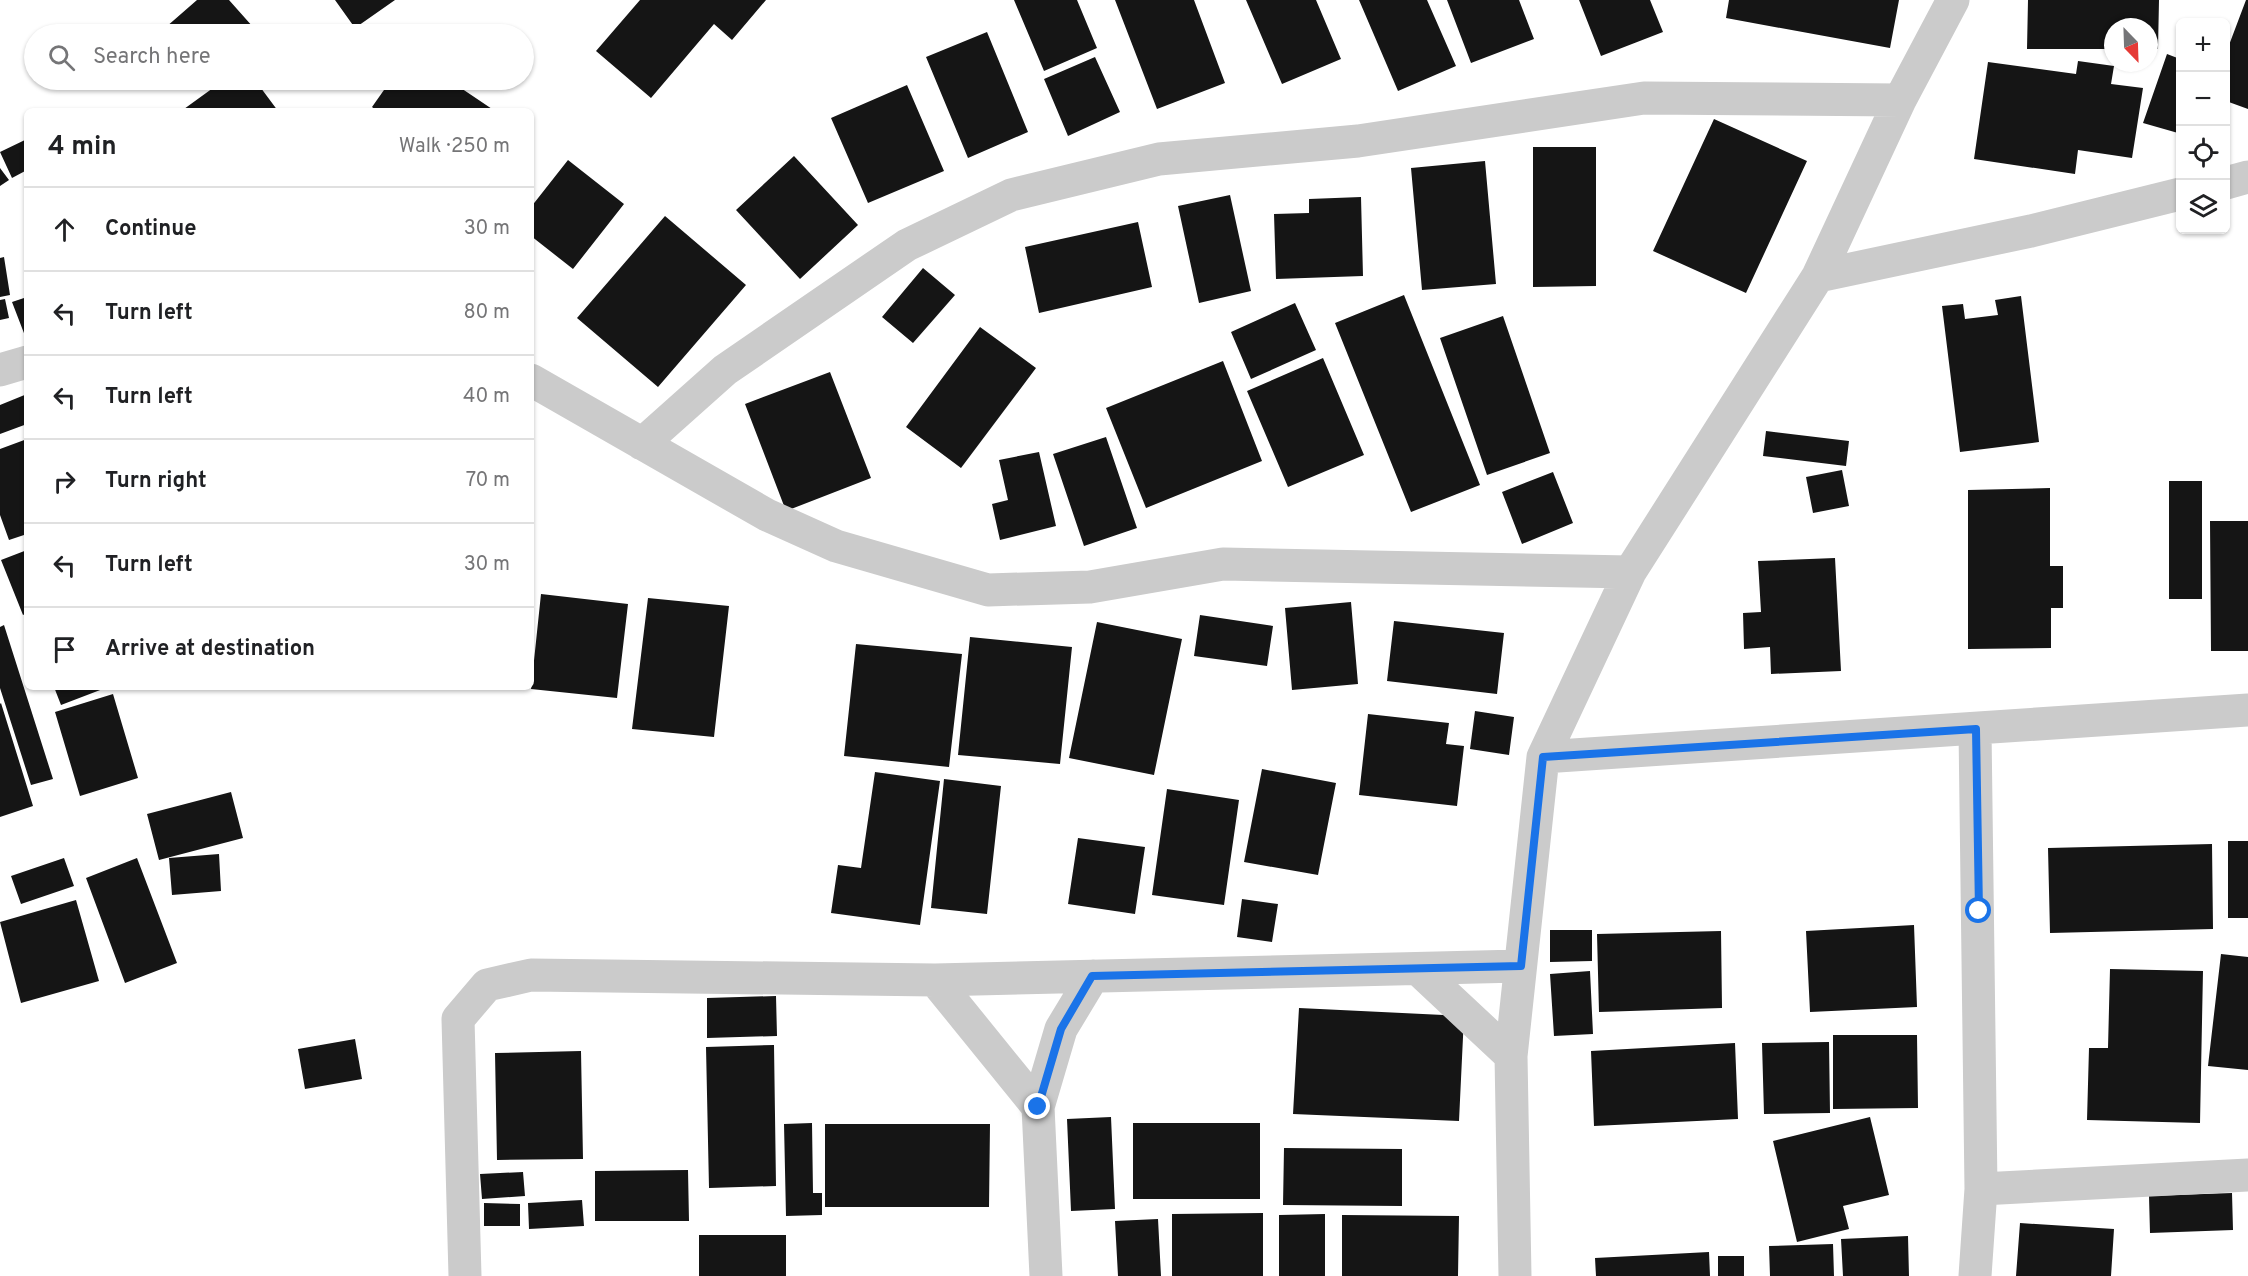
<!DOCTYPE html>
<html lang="en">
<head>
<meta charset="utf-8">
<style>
	:root { --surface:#fff; --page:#f6f6f6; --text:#202124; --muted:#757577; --line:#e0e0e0 }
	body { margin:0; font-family:Overpass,sans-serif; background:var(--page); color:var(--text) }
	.controls { position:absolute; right:18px; top:18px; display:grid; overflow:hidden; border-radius:9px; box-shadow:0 2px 4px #0004 }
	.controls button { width:54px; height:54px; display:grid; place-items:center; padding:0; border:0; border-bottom:2px solid var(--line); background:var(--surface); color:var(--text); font:30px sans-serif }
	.compass { position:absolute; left:2104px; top:18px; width:54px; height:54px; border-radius:50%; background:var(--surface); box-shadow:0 2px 4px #0004; rotate:157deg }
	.stop { position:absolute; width:18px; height:18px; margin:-14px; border:4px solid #1a73e8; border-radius:50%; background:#fff }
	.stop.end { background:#1a73e8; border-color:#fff; box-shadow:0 2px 6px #0008 }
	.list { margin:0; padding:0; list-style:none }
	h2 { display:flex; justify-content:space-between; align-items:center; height:78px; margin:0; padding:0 24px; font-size:26px }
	h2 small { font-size:20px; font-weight:400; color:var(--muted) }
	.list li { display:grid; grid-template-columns:39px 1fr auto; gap:18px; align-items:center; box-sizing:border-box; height:84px; padding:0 24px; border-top:2px solid var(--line) }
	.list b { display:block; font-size:22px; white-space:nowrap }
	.list em { font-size:20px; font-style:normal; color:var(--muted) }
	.icon { flex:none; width:33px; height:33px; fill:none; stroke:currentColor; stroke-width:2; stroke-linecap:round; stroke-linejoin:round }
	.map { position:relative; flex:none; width:2248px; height:1276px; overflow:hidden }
	.search { position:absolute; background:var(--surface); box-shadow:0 2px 4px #0004; left:24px; top:24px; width:510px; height:66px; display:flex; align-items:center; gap:15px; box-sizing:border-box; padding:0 21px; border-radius:33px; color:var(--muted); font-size:22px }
	.panel { position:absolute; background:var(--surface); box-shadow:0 2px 4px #0004; left:24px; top:108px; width:510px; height:582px; border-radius:9px }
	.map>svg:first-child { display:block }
	.building { fill:#151515 }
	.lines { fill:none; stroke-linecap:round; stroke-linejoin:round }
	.minor { stroke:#cbcbcb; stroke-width:33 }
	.route { stroke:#1a73e8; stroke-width:8 }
</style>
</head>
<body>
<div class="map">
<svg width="2248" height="1276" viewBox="0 0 2248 1276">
	<rect width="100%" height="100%" fill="#fff"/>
	<path class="building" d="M 197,0 L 229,0 L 253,27 L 244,34 L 158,34 Z
		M 335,0 L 395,0 L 355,28 Z
		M 640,0 L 766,0 L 732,40 L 714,24 L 651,98 L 596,51 Z
		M 1014,0 L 1077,0 L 1097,48 L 1044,71 Z
		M 1115,0 L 1194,0 L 1225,83 L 1157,109 Z
		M 1246,0 L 1316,0 L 1341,59 L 1282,84 Z
		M 1359,0 L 1427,0 L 1456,66 L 1398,91 Z
		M 1447,0 L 1519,0 L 1534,39 L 1471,63 Z
		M 1579,0 L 1650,0 L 1663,32 L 1601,56 Z
		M 1729,0 L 1899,0 L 1890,48 L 1726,18 Z
		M 2028,0 L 2159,0 L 2158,49 L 2149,49 L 2149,27 L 2113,27 L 2113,49 L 2027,49 Z
		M 2246,0 L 2248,0 L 2248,109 L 2226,101 L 2226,53 Z
		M 987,32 L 1028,132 L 968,158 L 926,57 Z
		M 2167,54 L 2180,59 L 2180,125 L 2178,133 L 2143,123 Z
		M 1095,57 L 1120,112 L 1068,136 L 1044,79 Z
		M 2078,61 L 2114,66 L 2111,84 L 2143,88 L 2132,158 L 2078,150 L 2075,174 L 1974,159 L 1988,62 L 2076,74 Z
		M 171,80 L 193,80 L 181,90 Z
		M 224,80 L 255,80 L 278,111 L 185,111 L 184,109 Z
		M 391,80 L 449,80 L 495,111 L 377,111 L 372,107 Z
		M 907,85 L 944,171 L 868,203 L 831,118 Z
		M 1714,119 L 1807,161 L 1746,293 L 1653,251 Z
		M 27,139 L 27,170 L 12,178 L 0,152 Z
		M 1533,147 L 1596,147 L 1596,286 L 1533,287 Z
		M 794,156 L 858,225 L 800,279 L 736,210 Z
		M 568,160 L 624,204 L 573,269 L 531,236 L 531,207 Z
		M 1485,161 L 1496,284 L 1422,290 L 1411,168 Z
		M 0,168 L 9,180 L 0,186 Z
		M 1230,195 L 1251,291 L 1199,303 L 1178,206 Z
		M 1361,197 L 1363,276 L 1276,279 L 1274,214 L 1309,213 L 1309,199 Z
		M 665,216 L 746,285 L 658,387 L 577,318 Z
		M 1138,222 L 1152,287 L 1039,313 L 1025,247 Z
		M 4,257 L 10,295 L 0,297 L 0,258 Z
		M 923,268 L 955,295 L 913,343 L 882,317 Z
		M 1404,295 L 1480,485 L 1411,512 L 1335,323 Z
		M 2021,296 L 2039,442 L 1960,452 L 1942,306 L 1963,304 L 1965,319 L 1998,315 L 1995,300 Z
		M 27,297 L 27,341 L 12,302 Z
		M 5,299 L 9,318 L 0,320 L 0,300 Z
		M 1295,303 L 1316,350 L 1251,379 L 1231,332 Z
		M 1503,316 L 1550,453 L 1487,475 L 1440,338 Z
		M 980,327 L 1036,368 L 961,468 L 906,427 Z
		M 1323,358 L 1364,455 L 1288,487 L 1247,391 Z
		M 1223,361 L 1262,461 L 1146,508 L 1106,408 Z
		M 830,372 L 871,478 L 786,511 L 745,404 Z
		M 27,394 L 27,424 L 0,434 L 0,405 Z
		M 1766,431 L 1849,441 L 1846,466 L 1763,456 Z
		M 1106,437 L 1137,528 L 1084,546 L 1053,454 Z
		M 27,439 L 27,534 L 9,540 L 0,515 L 0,449 Z
		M 1039,452 L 1056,526 L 1000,540 L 992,504 L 1008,500 L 999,460 Z
		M 1842,470 L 1849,506 L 1813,513 L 1806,477 Z
		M 1553,472 L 1573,523 L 1522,544 L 1502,492 Z
		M 2169,481 L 2202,481 L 2202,599 L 2169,599 Z
		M 2050,488 L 2050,566 L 2063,566 L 2063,608 L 2051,608 L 2051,648 L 1968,649 L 1968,490 Z
		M 2210,521 L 2248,521 L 2248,651 L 2211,651 Z
		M 27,550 L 27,613 L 23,615 L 1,560 Z
		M 1835,558 L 1841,671 L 1771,674 L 1770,647 L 1744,649 L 1743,613 L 1761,612 L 1758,561 Z
		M 541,594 L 628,604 L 617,698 L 531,689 Z
		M 648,598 L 729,606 L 714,737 L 632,729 Z
		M 1351,602 L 1358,684 L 1292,690 L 1285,608 Z
		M 1200,615 L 1273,626 L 1267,666 L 1194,656 Z
		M 1394,621 L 1504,633 L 1497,694 L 1387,681 Z
		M 1097,622 L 1182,639 L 1154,775 L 1069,758 Z
		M 4,625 L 53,779 L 31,785 L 0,688 L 0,627 Z
		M 970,637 L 1072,647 L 1060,764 L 958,755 Z
		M 856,644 L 962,654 L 949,767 L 844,756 Z
		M 54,687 L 108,687 L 61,705 Z
		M 113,694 L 138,778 L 80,796 L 55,712 Z
		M 1,703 L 33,806 L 0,817 L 0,704 Z
		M 1475,711 L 1514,717 L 1509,755 L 1470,749 Z
		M 1368,714 L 1449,723 L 1446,744 L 1464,746 L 1457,806 L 1359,795 Z
		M 1262,769 L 1336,783 L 1318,875 L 1244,862 Z
		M 875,772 L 940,781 L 920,925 L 831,913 L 838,865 L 861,868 Z
		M 944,779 L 1001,786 L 987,914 L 931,908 Z
		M 1167,789 L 1239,800 L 1224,905 L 1152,895 Z
		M 231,792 L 243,838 L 159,860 L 147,814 Z
		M 1078,838 L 1145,847 L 1135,914 L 1068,904 Z
		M 2228,841 L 2248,841 L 2248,918 L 2228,918 Z
		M 2212,844 L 2213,929 L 2050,933 L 2048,848 Z
		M 219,854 L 221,891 L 172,895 L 169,858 Z
		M 64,858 L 74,886 L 21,904 L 11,876 Z
		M 137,858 L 177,963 L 125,983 L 86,878 Z
		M 1242,899 L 1278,904 L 1272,942 L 1237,937 Z
		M 76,900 L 99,981 L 21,1003 L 0,922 Z
		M 1914,925 L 1917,1007 L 1810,1012 L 1806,931 Z
		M 1550,930 L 1592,930 L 1592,961 L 1550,962 Z
		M 1721,931 L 1722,1008 L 1599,1012 L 1597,934 Z
		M 2221,954 L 2248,957 L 2248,1070 L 2208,1066 Z
		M 2110,969 L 2203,971 L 2200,1123 L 2087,1120 L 2089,1048 L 2108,1048 Z
		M 1590,971 L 1593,1034 L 1554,1036 L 1550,974 Z
		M 776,996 L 777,1036 L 707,1038 L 707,998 Z
		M 1299,1008 L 1464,1016 L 1459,1121 L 1293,1114 Z
		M 1833,1035 L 1917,1035 L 1918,1108 L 1833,1109 Z
		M 355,1039 L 362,1079 L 305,1089 L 298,1049 Z
		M 1829,1042 L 1830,1113 L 1764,1114 L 1762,1043 Z
		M 1735,1043 L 1738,1119 L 1594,1126 L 1591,1051 Z
		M 774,1045 L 776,1186 L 709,1188 L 706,1047 Z
		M 581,1051 L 583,1159 L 497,1160 L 495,1053 Z
		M 1111,1117 L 1115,1209 L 1071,1211 L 1067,1119 Z
		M 1870,1117 L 1889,1195 L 1843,1206 L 1849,1229 L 1797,1242 L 1773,1141 Z
		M 812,1123 L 813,1193 L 822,1193 L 822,1215 L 786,1216 L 784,1124 Z
		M 1133,1123 L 1260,1123 L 1260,1199 L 1133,1199 Z
		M 825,1124 L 990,1124 L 989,1207 L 825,1207 Z
		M 1284,1148 L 1402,1149 L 1402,1206 L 1283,1205 Z
		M 688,1170 L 689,1221 L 595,1221 L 595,1171 Z
		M 523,1172 L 525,1196 L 482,1199 L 480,1174 Z
		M 2232,1193 L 2233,1230 L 2150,1233 L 2149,1196 Z
		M 582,1200 L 584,1226 L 529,1229 L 528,1203 Z
		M 484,1203 L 520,1204 L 520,1226 L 484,1226 Z
		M 1263,1213 L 1263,1276 L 1172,1276 L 1172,1214 Z
		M 1325,1214 L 1325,1276 L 1279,1276 L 1279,1215 Z
		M 1342,1215 L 1459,1216 L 1458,1276 L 1342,1276 Z
		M 1158,1219 L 1161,1276 L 1118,1276 L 1115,1221 Z
		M 2020,1223 L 2114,1229 L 2111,1276 L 2016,1276 Z
		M 699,1235 L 786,1235 L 786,1276 L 699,1276 Z
		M 1908,1236 L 1909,1276 L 1843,1276 L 1841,1239 Z
		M 1833,1244 L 1834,1276 L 1770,1276 L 1769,1246 Z
		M 1709,1252 L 1710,1276 L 1596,1276 L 1595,1258 Z
		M 1718,1256 L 1744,1256 L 1744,1276 L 1718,1276 Z"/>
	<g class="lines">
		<path class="minor" d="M 2226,183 L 2248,177
			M 1818,276 L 2031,231 L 2180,194
			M 0,370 L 27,362
			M 531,380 L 767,515 L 836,546 L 988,590 L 1090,587 L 1223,564 L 1630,572
			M 642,444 L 725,370 L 907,245 L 1011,195 L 1159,159 L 1358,141 L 1644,98 L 1900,100
			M 1543,757 L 2248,710
			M 1419,970 L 1511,1056
			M 935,980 L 1038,1107
			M 1981,1189 L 2248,1175
			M 465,1276 L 458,1019 L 487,985 L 531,975 L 935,980 L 1520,966
			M 1046,1276 L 1038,1107 L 1061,1029 L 1093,976
			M 1515,1276 L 1511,1056 L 1543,757 L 1630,572 L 1818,276 L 1900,100 L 1953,0
			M 1975,1276 L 1981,1189 L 1975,729"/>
	</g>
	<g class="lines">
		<path class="route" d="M 1038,1107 L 1061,1029 L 1092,976 L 1521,966 L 1543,757 L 1976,729 L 1979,911"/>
	</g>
</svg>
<div class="controls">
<button>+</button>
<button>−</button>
<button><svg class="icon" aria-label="locate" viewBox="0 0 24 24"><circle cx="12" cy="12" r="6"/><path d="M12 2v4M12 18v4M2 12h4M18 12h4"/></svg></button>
<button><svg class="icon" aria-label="layers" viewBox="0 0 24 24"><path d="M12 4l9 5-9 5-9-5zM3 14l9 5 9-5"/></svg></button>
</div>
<svg class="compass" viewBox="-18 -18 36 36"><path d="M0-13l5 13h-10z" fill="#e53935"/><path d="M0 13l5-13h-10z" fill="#757577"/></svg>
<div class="stop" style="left:1979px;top:911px"></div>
<div class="stop end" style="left:1038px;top:1107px"></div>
<div class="search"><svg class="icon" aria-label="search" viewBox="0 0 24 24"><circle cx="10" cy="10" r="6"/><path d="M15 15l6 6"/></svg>Search here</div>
<section class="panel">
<h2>4 min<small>Walk · 250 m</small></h2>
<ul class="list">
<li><svg class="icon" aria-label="ahead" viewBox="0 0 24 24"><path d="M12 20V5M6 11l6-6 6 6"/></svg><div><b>Continue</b></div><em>30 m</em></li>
<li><svg class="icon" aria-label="left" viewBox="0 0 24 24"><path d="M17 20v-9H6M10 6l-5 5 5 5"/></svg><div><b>Turn left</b></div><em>80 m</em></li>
<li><svg class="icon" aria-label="left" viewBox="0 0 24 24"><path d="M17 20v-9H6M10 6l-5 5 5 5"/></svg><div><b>Turn left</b></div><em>40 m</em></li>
<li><svg class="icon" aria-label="right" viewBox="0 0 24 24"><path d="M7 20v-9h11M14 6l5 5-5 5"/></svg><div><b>Turn right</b></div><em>70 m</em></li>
<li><svg class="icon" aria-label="left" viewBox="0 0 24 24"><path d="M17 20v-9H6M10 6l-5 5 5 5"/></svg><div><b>Turn left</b></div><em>30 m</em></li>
<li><svg class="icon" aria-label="arrive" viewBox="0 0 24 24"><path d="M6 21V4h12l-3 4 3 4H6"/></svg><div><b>Arrive at destination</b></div></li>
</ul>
</section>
</div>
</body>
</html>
